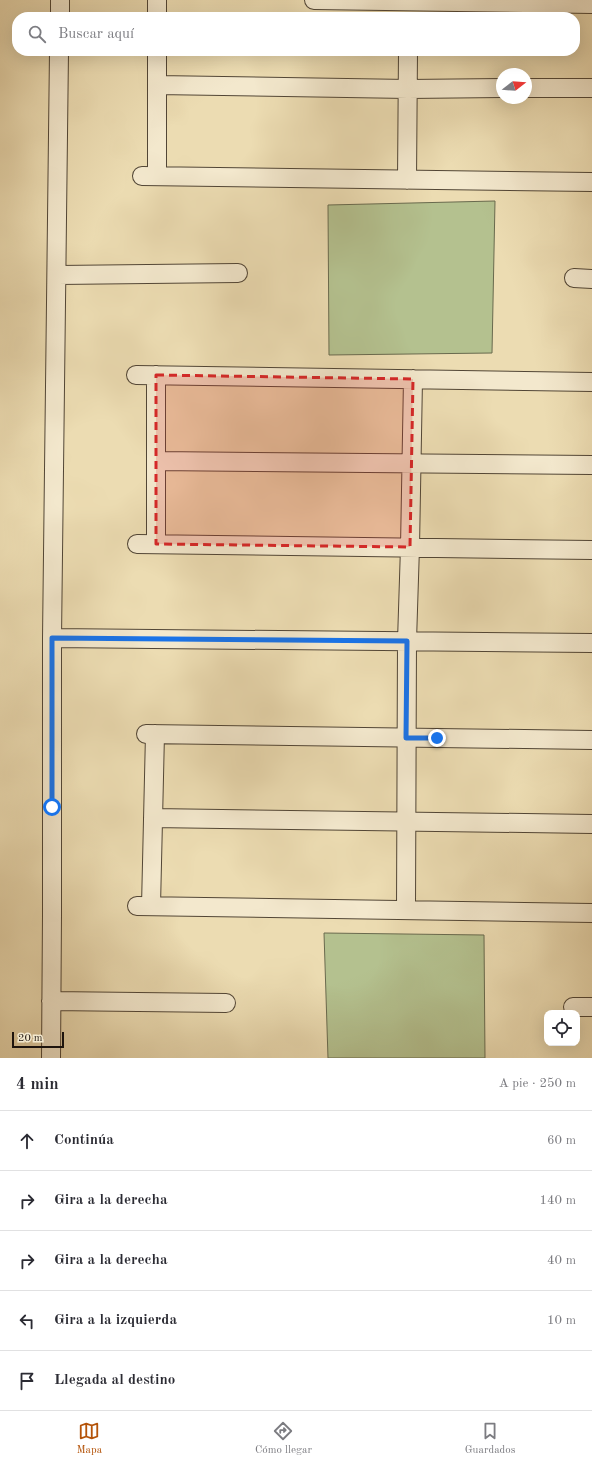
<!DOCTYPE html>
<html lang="es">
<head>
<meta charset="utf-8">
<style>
	:root { --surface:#fff; --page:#f2f2f3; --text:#2b2b33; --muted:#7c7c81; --line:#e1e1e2; --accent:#b45309 }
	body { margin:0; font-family:"Old Standard TT",serif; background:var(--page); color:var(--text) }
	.controls { position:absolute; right:12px; bottom:12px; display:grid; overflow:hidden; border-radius:8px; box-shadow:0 4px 16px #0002 }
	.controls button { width:36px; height:36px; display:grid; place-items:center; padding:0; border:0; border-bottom:1px solid var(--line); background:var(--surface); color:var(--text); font:20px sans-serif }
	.compass { position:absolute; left:496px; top:68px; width:36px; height:36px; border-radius:50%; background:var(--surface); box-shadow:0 4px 16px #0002; rotate:73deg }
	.scale { position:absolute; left:12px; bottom:10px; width:52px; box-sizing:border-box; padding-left:4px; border:2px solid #1e140d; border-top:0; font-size:11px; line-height:14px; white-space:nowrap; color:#1e140d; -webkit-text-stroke:3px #f3e8cd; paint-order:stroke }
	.stop { position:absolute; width:12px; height:12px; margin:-9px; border:3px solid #1a73e8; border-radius:50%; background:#fff }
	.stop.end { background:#1a73e8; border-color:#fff; box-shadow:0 1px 4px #0008 }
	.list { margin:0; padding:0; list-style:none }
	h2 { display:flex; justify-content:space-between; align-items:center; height:52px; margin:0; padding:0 16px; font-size:17px }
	h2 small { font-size:13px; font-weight:400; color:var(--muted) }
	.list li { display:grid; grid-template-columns:26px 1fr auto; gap:12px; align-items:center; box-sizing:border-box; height:60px; padding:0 16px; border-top:1px solid var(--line) }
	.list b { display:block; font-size:15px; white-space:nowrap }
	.list em { font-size:13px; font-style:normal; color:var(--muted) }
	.icon { flex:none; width:22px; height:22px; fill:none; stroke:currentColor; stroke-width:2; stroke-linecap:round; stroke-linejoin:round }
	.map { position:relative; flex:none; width:592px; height:1058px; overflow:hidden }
	.search { position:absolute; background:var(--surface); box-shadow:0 4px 16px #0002; left:12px; right:12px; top:12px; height:44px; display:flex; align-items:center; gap:10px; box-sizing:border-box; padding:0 14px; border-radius:16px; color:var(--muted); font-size:15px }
	.sheet { height:352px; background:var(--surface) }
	nav { display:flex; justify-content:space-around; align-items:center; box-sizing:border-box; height:56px; border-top:1px solid var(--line); background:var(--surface); font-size:11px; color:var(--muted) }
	nav a { display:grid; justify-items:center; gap:2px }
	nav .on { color:var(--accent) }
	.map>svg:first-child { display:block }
	.green { fill:#b4c18f; stroke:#696a4e }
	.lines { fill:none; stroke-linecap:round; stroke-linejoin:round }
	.minor-casing { stroke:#524636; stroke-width:20 }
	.minor { stroke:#f3e8cd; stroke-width:18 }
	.route { stroke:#1a73e8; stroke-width:5 }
	.marked { fill:#d62828; fill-opacity:0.2; stroke:#d62828; stroke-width:3; stroke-dasharray:8 5; stroke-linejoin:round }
</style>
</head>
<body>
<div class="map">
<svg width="592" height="1058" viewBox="0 0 592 1058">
	<rect width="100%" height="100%" fill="#ecdcb2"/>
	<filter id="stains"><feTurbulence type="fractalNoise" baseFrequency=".005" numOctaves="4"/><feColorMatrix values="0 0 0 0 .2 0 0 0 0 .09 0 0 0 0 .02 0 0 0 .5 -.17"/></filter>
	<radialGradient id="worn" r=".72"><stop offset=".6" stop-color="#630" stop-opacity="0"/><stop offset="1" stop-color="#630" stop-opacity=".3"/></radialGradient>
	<path class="green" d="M 495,201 L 492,353 L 329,355 L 328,205 Z
		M 324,933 L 484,935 L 485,1058 L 328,1058 Z"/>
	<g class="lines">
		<defs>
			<path id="minor" d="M 314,0 L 592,4
				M 60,17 L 60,0
				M 157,17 L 157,0
				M 157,85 L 408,89 L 502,88
				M 526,88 L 592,88
				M 142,176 L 592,182
				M 157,176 L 157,51
				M 407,180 L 408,51
				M 58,275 L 238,273
				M 574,278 L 592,279
				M 136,375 L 592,382
				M 156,375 L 156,544
				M 156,461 L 592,465
				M 137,544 L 592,550
				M 52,638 L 592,643
				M 146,734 L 592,740
				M 153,818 L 592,824
				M 137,906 L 592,913
				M 151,906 L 155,734
				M 406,910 L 407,641 L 410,547 L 413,379
				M 51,1001 L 226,1003
				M 573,1007 L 592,1007
				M 51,1058 L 52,915 L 52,638 L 59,51"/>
		</defs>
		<use href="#minor" class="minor-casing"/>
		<use href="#minor" class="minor"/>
	</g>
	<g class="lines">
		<path class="route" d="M 52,807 L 52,638 L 407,641 L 406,738 L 437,738"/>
	</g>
	<path class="marked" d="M 156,375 L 413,379 L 410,547 L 156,544 Z"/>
	<rect width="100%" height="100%" filter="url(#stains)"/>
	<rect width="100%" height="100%" fill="url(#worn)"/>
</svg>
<div class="controls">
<button><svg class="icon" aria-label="locate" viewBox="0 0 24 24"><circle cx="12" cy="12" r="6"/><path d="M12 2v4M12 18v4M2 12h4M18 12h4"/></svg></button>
</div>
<svg class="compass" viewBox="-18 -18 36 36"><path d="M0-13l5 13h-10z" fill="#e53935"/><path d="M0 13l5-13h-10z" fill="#7c7c81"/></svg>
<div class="scale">20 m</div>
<div class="stop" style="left:52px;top:807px"></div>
<div class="stop end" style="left:437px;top:738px"></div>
<div class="search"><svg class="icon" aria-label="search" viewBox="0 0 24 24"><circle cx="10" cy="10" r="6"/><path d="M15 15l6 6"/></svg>Buscar aquí</div>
</div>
<section class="sheet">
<h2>4 min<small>A pie · 250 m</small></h2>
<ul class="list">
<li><svg class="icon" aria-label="ahead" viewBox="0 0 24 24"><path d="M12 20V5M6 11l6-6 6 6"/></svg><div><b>Continúa</b></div><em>60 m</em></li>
<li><svg class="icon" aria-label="right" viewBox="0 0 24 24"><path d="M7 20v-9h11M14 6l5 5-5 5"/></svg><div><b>Gira a la derecha</b></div><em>140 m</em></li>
<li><svg class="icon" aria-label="right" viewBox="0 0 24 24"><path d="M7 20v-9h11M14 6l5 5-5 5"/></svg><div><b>Gira a la derecha</b></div><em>40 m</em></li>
<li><svg class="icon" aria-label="left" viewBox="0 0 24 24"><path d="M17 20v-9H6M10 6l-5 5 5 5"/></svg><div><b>Gira a la izquierda</b></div><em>10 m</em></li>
<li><svg class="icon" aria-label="arrive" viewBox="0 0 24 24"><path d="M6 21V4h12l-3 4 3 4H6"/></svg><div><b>Llegada al destino</b></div></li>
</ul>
</section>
<nav>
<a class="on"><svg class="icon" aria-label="map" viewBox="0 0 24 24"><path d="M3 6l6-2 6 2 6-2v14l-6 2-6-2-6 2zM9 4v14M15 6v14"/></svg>Mapa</a>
<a><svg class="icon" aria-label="directions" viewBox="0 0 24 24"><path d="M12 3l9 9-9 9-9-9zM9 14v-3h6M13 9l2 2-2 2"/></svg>Cómo llegar</a>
<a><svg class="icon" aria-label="saved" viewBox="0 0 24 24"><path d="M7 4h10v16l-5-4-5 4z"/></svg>Guardados</a>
</nav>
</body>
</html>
